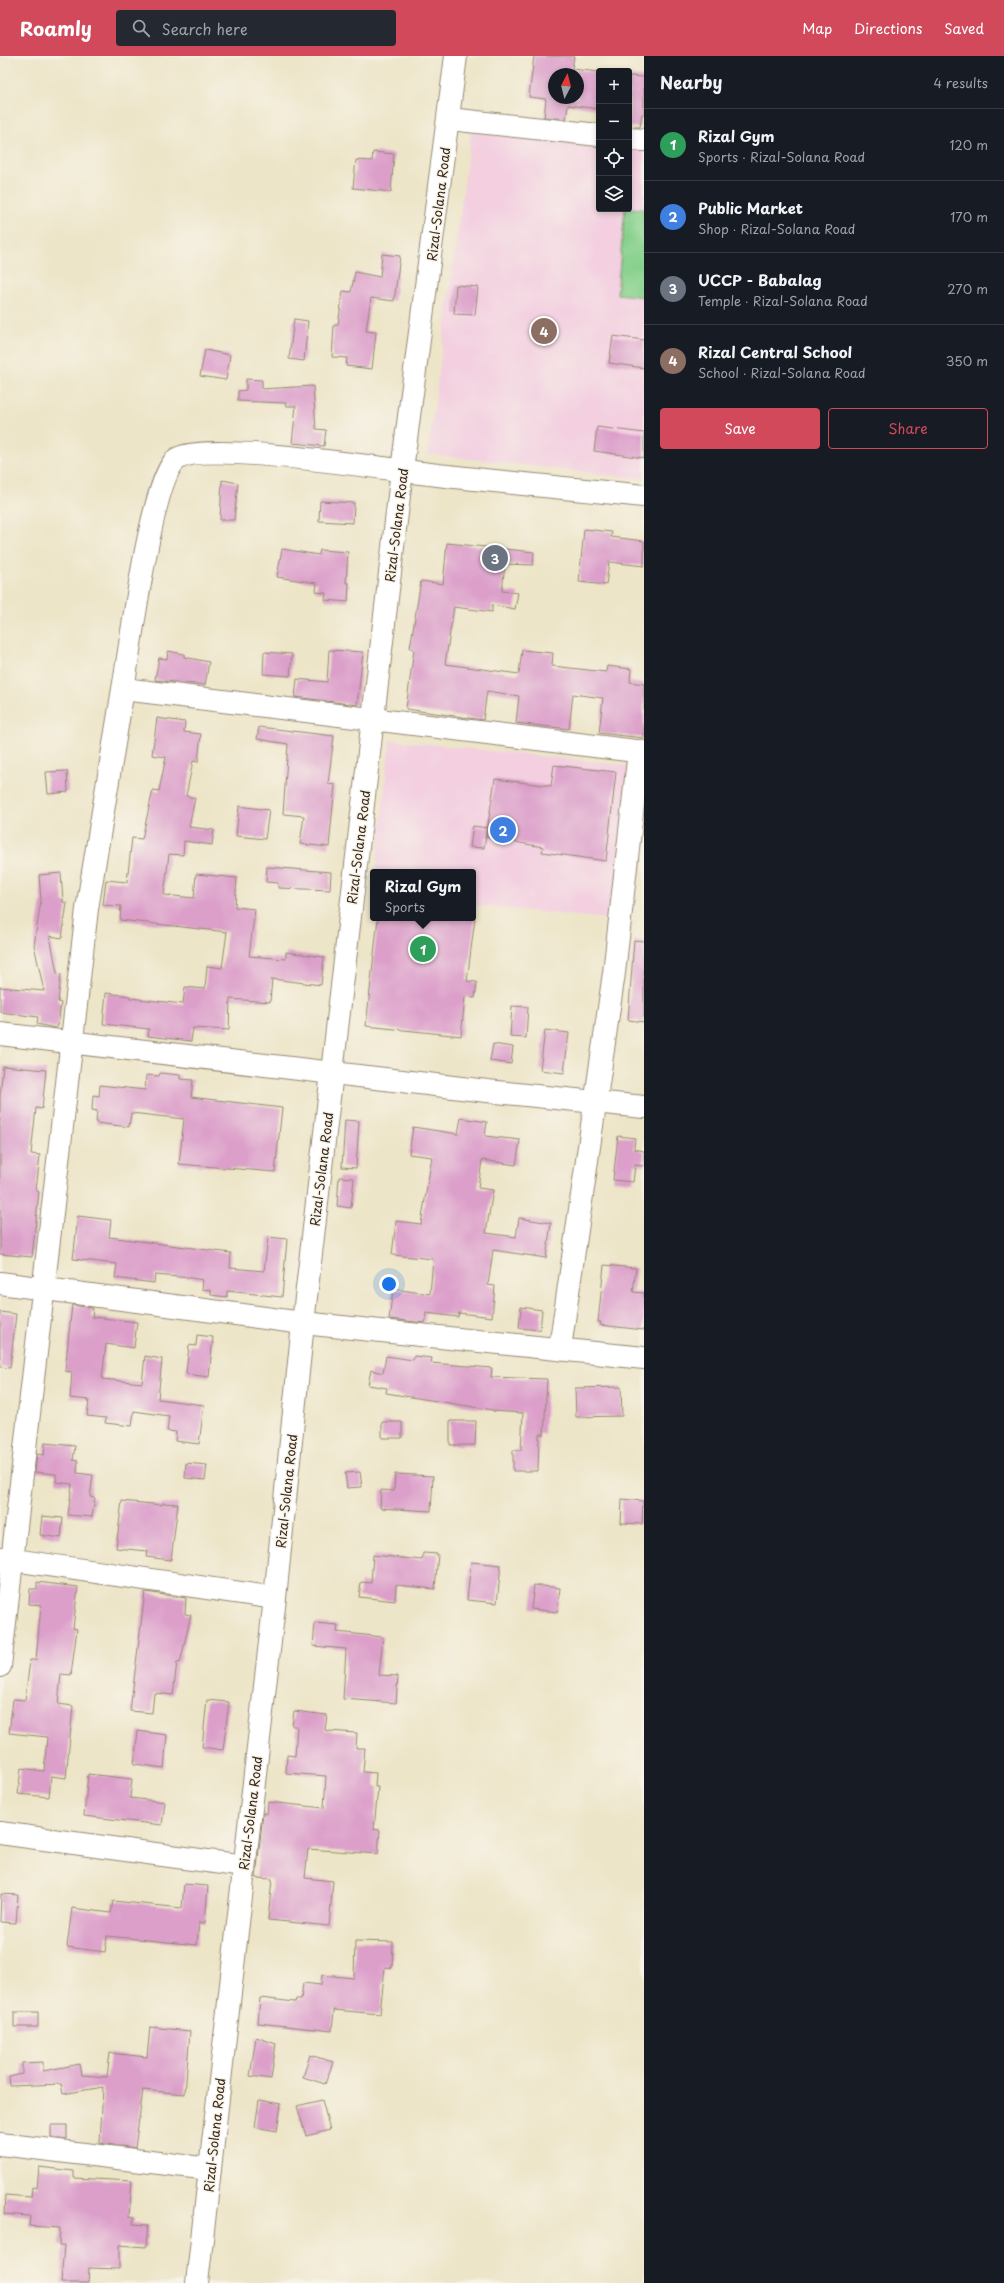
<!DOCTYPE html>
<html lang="en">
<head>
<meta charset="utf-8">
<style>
	:root { --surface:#171b24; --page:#242831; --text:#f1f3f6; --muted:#9ea1a6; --line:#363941; --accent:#d1495b }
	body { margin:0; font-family:"Playpen Sans",sans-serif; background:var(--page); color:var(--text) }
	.controls { position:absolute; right:12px; top:12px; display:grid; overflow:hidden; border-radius:4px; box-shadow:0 2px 6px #0003 }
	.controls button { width:36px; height:36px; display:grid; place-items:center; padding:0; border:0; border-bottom:1px solid var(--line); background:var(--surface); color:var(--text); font:20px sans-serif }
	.compass { position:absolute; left:548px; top:12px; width:36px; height:36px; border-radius:50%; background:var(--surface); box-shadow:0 2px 6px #0003; rotate:7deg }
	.you { position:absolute; left:389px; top:1228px; width:14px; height:14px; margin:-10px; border:3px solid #fff; border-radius:50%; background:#1a73e8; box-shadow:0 0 0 6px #1a73e833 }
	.badge { display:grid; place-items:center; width:26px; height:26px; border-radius:50%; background:var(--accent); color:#fff; font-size:13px; font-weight:700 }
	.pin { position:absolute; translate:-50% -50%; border:2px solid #fff; box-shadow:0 1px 4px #0006 }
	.popup { position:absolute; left:370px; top:813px; width:106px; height:52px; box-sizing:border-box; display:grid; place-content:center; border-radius:4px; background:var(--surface); filter:drop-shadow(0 1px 3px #0005); font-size:13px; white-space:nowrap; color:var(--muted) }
	.popup b { font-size:15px; color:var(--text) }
	.popup::after { content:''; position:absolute; left:50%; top:100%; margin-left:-8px; border:8px solid transparent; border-top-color:var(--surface) }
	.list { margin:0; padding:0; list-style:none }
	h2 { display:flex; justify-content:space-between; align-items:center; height:52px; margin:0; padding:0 16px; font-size:17px }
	h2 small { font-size:13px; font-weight:400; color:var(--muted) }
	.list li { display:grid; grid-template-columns:26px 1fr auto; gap:12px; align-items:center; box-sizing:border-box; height:72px; padding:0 16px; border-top:1px solid var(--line) }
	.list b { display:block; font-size:15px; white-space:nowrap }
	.list p { margin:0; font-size:13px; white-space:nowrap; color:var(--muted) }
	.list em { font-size:13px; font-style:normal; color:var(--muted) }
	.actions { display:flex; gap:8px; padding:12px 16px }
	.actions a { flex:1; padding:9px 0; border:1px solid var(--accent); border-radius:4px; text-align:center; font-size:14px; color:var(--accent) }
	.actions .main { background:var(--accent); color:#fff }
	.icon { flex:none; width:22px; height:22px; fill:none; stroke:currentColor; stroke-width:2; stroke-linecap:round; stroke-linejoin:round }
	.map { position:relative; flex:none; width:644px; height:2227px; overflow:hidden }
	header { display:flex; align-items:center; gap:24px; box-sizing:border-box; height:56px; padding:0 20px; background:var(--accent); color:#fff }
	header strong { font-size:19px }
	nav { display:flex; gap:22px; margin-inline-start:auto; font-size:14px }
	.search { width:280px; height:36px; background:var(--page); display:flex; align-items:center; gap:10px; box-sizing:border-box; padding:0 14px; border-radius:4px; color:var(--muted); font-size:15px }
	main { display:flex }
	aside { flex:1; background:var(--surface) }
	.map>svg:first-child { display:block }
	.built { fill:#f3cfe0 }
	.green { fill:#87d18d; stroke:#617e56 }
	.building { fill:#dc9fca; fill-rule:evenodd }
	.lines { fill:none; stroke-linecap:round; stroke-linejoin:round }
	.minor-casing { stroke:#948873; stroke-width:24 }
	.major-casing { stroke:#948873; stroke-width:24 }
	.minor { stroke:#fff; stroke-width:22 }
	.major { stroke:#fff; stroke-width:22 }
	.labels { text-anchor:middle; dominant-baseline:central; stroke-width:3; stroke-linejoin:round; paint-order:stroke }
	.street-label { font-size:13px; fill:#3b2a1e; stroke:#f7f3e8 }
</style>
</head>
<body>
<header>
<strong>Roamly</strong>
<div class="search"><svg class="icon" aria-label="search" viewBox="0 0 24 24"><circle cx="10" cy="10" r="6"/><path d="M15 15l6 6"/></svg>Search here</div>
<nav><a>Map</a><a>Directions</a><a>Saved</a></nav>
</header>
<main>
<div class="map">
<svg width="644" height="2227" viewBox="0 0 644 2227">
	<rect width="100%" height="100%" fill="#f7f3e8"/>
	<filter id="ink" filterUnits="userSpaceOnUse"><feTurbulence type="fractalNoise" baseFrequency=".025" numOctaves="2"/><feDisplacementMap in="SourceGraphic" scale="8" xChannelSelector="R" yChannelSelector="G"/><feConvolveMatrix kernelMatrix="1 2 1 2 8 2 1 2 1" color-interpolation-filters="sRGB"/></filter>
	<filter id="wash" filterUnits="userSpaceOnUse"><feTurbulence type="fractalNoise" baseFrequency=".012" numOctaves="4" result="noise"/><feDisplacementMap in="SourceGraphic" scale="16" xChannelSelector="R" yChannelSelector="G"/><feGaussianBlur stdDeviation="0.9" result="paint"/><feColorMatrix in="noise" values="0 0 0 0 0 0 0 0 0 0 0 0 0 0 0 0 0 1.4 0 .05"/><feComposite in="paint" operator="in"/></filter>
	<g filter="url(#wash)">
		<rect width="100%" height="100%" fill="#ede5c8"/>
		<path class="built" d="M 471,76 L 599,90 L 599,153 L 629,153 L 629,93 L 644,95 L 644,423 L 428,398 Z
			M 390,684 L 632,710 L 616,864 L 473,849 L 473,816 L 376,816 Z"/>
		<path class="green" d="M 629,152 L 644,153 L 644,241 L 617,238 L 625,153 Z"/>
		<g id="blocks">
			<path class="building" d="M 534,0 L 574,0 L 572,13 L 599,16 L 599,53 L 568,49 L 566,63 L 544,61 L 546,43 L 529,41 ZM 554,18 L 578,18 L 578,42 L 554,42 Z
				M 629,20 L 644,21 L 644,58 L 642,58 L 640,71 L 629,71 Z
				M 373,96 L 394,98 L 391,136 L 353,132 L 356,104 L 372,105 Z
				M 382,198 L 400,200 L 394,245 L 371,242 L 366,275 L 376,276 L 372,313 L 346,310 L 347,302 L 332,301 L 334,269 L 338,269 L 343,235 L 351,236 L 355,216 L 380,221 Z
				M 456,229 L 478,231 L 475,259 L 454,258 Z
				M 294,263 L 308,265 L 304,305 L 289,303 Z
				M 613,280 L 644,284 L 644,312 L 609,307 Z
				M 205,294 L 230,299 L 226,324 L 200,320 Z
				M 246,323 L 262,324 L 262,333 L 313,330 L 316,373 L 326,374 L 324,390 L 292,387 L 296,350 L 287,350 L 286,347 L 238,345 L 238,335 L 246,334 Z
				M 597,371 L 644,377 L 644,402 L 594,395 Z
				M 222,424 L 238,427 L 234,464 L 220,464 Z
				M 320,445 L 354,447 L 353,467 L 319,465 Z
				M 584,473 L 612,476 L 611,481 L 644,485 L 644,510 L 609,506 L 606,529 L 579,526 Z
				M 447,487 L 534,496 L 533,509 L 505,508 L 502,535 L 518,537 L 515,553 L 492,549 L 492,556 L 454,551 L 445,608 L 519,618 L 522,594 L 553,597 L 552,610 L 606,616 L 607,610 L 631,613 L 630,626 L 644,628 L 644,682 L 599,677 L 603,642 L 573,638 L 569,673 L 516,667 L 519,640 L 487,635 L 483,664 L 406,653 L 414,593 L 410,592 L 421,525 L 443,528 Z
				M 282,493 L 319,499 L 320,494 L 348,496 L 346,527 L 349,527 L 348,546 L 325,544 L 326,537 L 316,536 L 317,527 L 277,521 Z
				M 329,594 L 363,596 L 357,649 L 295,641 L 297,623 L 327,626 Z
				M 168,595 L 184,598 L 184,601 L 209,606 L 205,629 L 155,624 L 159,602 L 167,603 Z
				M 264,596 L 292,598 L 290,620 L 263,618 Z
				M 157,662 L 185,666 L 184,676 L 201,678 L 198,706 L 193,705 L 186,740 L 195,742 L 189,771 L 214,774 L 212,789 L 184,785 L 183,799 L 169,798 L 164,839 L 194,842 L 196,818 L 237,822 L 235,851 L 255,853 L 249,900 L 286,903 L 286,896 L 324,901 L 321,929 L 272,923 L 270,946 L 230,943 L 229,974 L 193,972 L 191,985 L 148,980 L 149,973 L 103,968 L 106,937 L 130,940 L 130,942 L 183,948 L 185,931 L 205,933 L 207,910 L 222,912 L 227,876 L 120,864 L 121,850 L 103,849 L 106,824 L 127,826 L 132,782 L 142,783 L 153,734 L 159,735 L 166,701 L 152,699 Z
				M 259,671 L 334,680 L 328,728 L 335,729 L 329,791 L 300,788 L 304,760 L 283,758 L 288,688 L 257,683 Z
				M 554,709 L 616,716 L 606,805 L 542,796 L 543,791 L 486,781 L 495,723 L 551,730 Z
				M 67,715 L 68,736 L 48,738 L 46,716 Z
				M 239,750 L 269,754 L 265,783 L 236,780 Z
				M 473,770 L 487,772 L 484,792 L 470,791 Z
				M 267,811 L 331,816 L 330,834 L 278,832 L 278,827 L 266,826 Z
				M 61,817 L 63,846 L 67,847 L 62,882 L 50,880 L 57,917 L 61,918 L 58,946 L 61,947 L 58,970 L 55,972 L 37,968 L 38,961 L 0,956 L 0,931 L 44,935 L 34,889 L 41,845 L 39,819 Z
				M 378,862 L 475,862 L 467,925 L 477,926 L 475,942 L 465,941 L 461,980 L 366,970 Z
				M 634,884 L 644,885 L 644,966 L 628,964 Z
				M 512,950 L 528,951 L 526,982 L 510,981 Z
				M 545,974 L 569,977 L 564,1017 L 540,1014 Z
				M 493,988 L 513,991 L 511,1008 L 490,1005 Z
				M 3,1010 L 46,1014 L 42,1053 L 36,1052 L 31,1098 L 40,1099 L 36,1135 L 39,1136 L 32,1201 L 0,1198 L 0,1040 Z
				M 160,1017 L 180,1019 L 180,1023 L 193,1024 L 191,1041 L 282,1052 L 275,1116 L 179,1108 L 184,1063 L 131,1057 L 129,1071 L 96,1067 L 97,1055 L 92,1054 L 93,1039 L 99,1040 L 100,1029 L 145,1034 L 146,1019 L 159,1020 Z
				M 461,1062 L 487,1066 L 485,1080 L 520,1084 L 516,1109 L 482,1104 L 478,1132 L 493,1134 L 486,1177 L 516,1181 L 519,1162 L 551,1167 L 546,1202 L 493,1194 L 488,1229 L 495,1230 L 492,1261 L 459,1257 L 458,1261 L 426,1257 L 425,1267 L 389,1263 L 393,1233 L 430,1238 L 433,1203 L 392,1199 L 396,1165 L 421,1168 L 426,1137 L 432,1101 L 409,1098 L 413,1071 L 458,1078 Z
				M 345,1064 L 359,1065 L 356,1112 L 342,1111 Z
				M 618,1080 L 635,1082 L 634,1093 L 644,1095 L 644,1110 L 635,1109 L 633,1126 L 613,1124 Z
				M 339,1121 L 354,1122 L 351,1152 L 337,1150 Z
				M 78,1160 L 111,1164 L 109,1181 L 231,1197 L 230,1212 L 264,1215 L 268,1181 L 287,1183 L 282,1241 L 227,1235 L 227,1241 L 211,1239 L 211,1234 L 202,1233 L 203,1224 L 191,1222 L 155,1219 L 154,1227 L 115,1222 L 117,1208 L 73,1203 Z
				M 604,1209 L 636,1212 L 633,1236 L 644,1237 L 644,1274 L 600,1269 L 601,1266 L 598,1266 Z
				M 72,1249 L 93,1252 L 92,1261 L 137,1266 L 134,1292 L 106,1288 L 102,1323 L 142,1327 L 145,1300 L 162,1303 L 158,1343 L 204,1349 L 199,1388 L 175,1385 L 176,1376 L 167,1375 L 169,1360 L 134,1355 L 132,1370 L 105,1367 L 106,1362 L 87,1360 L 89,1344 L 70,1342 L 72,1316 L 65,1315 Z
				M 521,1251 L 542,1254 L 540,1274 L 519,1272 Z
				M 0,1256 L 16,1258 L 10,1312 L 0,1311 Z
				M 197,1279 L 213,1281 L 209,1321 L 186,1318 L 189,1289 L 196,1290 Z
				M 386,1300 L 413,1304 L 414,1300 L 432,1302 L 431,1307 L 492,1312 L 491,1321 L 547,1323 L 544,1378 L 539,1378 L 538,1415 L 513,1415 L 513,1394 L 521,1394 L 523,1357 L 493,1355 L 493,1354 L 386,1337 L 387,1332 L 368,1329 L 371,1314 L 383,1317 Z
				M 621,1331 L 622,1360 L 576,1361 L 575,1332 Z
				M 450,1365 L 476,1365 L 475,1389 L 450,1389 Z
				M 382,1366 L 402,1366 L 402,1382 L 382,1382 Z
				M 45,1387 L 75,1390 L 73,1404 L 78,1405 L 77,1417 L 93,1419 L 90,1441 L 95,1442 L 92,1461 L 68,1459 L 72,1428 L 56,1426 L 56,1418 L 35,1416 L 37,1398 L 44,1399 Z
				M 186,1407 L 207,1409 L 205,1424 L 185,1422 Z
				M 360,1416 L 362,1431 L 347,1432 L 345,1417 Z
				M 395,1418 L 433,1420 L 431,1455 L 380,1452 L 381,1434 L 394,1435 Z
				M 622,1443 L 643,1445 L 642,1468 L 621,1467 Z
				M 122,1445 L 162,1449 L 162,1447 L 178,1448 L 171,1504 L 146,1501 L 147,1495 L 116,1492 Z
				M 42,1460 L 63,1462 L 61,1482 L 40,1479 Z
				M 423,1497 L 438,1498 L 435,1533 L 396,1529 L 395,1545 L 359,1541 L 361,1526 L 371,1527 L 373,1499 L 422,1504 Z
				M 471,1506 L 501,1509 L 497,1547 L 467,1544 Z
				M 37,1526 L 78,1531 L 73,1572 L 77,1573 L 71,1619 L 61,1618 L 58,1648 L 73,1650 L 66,1722 L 51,1720 L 49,1741 L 18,1738 L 21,1712 L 44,1715 L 47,1681 L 9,1677 L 13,1643 L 25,1644 L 30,1604 L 36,1604 L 41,1549 L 29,1548 L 30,1533 L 37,1533 Z
				M 534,1529 L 560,1532 L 557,1556 L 531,1553 Z
				M 145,1536 L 186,1542 L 185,1558 L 191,1559 L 180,1607 L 177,1606 L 173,1639 L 154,1637 L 152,1657 L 130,1655 Z
				M 315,1567 L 338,1569 L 337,1576 L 383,1581 L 379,1619 L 398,1620 L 396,1647 L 343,1643 L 346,1593 L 313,1590 Z
				M 207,1644 L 229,1646 L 223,1694 L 202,1691 Z
				M 294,1655 L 327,1659 L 325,1674 L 328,1675 L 357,1677 L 356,1692 L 365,1692 L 363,1716 L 376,1717 L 375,1731 L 378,1731 L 374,1773 L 380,1774 L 378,1798 L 308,1793 L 305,1822 L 333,1825 L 329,1870 L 268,1864 L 272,1823 L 256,1822 L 263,1757 L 267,1758 L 268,1746 L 324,1752 L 326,1720 L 286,1717 L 287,1699 L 295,1700 L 297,1670 L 292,1670 Z
				M 138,1675 L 167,1679 L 164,1712 L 134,1708 Z
				M 88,1718 L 132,1723 L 130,1742 L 165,1746 L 162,1769 L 84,1760 Z
				M 184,1828 L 208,1830 L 205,1867 L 199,1866 L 197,1889 L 107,1880 L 105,1896 L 67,1891 L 72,1852 L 111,1857 L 113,1845 L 182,1852 Z
				M 1,1838 L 18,1839 L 16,1867 L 0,1866 Z
				M 355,1885 L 393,1886 L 392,1912 L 385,1911 L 380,1958 L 334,1954 L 332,1975 L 258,1967 L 260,1942 L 295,1946 L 296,1943 L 301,1943 L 303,1927 L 321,1929 L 322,1919 L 354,1922 Z
				M 14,1956 L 38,1956 L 38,1971 L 14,1971 Z
				M 150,1971 L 190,1975 L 185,2038 L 143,2034 L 135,2092 L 100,2087 L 103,2031 L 63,2038 L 61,2028 L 10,2030 L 9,2021 L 22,2018 L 22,2007 L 43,2006 L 43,2015 L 80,2008 L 82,2019 L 107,2021 L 110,1997 L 147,2001 Z
				M 256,1981 L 276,1988 L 271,2023 L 250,2020 Z
				M 310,1999 L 333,2006 L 325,2028 L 303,2021 Z
				M 259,2044 L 281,2048 L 277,2075 L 255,2071 Z
				M 322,2044 L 330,2074 L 306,2080 L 297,2050 Z
				M 51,2069 L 67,2069 L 67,2083 L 51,2081 Z
				M 39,2111 L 74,2115 L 74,2122 L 132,2125 L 129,2161 L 134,2162 L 133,2168 L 148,2169 L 146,2191 L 119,2189 L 119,2213 L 89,2212 L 88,2227 L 61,2227 L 64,2189 L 59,2189 L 60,2172 L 29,2170 L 30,2160 L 4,2158 L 5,2139 L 31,2141 L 32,2131 L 37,2132 Z"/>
		</g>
	</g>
	<g filter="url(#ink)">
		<use href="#blocks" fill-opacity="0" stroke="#948873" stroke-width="1"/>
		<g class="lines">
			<defs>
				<path id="minor" d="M 449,63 L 599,79
					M 629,83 L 644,84
					M 123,633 C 130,594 151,422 177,403 C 202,385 382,412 421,417 C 495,426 570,432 644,440
					M 0,978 L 487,1035 L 644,1051
					M 0,1227 L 303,1267 L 644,1302
					M 560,1292 L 614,917 L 639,695
					M 0,1502 L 275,1542
					M 0,1610 L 87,853 L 123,633 L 644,696
					M 0,1777 L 244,1810
					M 0,2088 L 210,2113"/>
				<path id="major" d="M 197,2227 L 275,1542 L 303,1267 L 373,662 L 402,414 L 456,0"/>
			</defs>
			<use href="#minor" class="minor-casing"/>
			<use href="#major" class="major-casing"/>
			<use href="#minor" class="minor"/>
			<use href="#major" class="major"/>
		</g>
	</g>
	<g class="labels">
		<g class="street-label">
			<text transform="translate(438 148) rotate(-83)">Rizal-Solana Road</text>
			<text transform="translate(396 469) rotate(-83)">Rizal-Solana Road</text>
			<text transform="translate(358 791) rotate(-83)">Rizal-Solana Road</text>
			<text transform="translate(321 1113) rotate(-83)">Rizal-Solana Road</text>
			<text transform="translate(286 1435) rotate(-84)">Rizal-Solana Road</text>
			<text transform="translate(250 1757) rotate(-83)">Rizal-Solana Road</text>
			<text transform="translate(214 2079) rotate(-84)">Rizal-Solana Road</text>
		</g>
	</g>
</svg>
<div class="controls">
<button>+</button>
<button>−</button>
<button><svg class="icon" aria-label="locate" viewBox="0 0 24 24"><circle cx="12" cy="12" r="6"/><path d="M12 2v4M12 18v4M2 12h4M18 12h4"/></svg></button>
<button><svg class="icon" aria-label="layers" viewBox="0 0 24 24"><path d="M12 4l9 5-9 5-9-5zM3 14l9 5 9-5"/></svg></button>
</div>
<svg class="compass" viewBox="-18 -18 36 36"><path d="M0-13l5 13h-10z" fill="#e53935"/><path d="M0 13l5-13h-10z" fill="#9ea1a6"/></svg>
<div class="you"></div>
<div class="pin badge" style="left:423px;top:893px;background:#2e9e5b">1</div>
<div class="popup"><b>Rizal Gym</b>Sports</div>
<div class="pin badge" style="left:503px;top:774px;background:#3f7fe0">2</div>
<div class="pin badge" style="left:495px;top:502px;background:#6b7280">3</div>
<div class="pin badge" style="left:544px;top:275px;background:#8d6e63">4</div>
</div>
<aside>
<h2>Nearby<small>4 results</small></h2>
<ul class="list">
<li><span class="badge" style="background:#2e9e5b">1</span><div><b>Rizal Gym</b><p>Sports · Rizal-Solana Road</p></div><em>120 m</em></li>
<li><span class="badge" style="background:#3f7fe0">2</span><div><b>Public Market</b><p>Shop · Rizal-Solana Road</p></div><em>170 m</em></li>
<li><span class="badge" style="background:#6b7280">3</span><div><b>UCCP - Babalag</b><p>Temple · Rizal-Solana Road</p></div><em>270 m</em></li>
<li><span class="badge" style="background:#8d6e63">4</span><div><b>Rizal Central School</b><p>School · Rizal-Solana Road</p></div><em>350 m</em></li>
</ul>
<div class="actions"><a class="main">Save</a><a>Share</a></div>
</aside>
</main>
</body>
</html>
